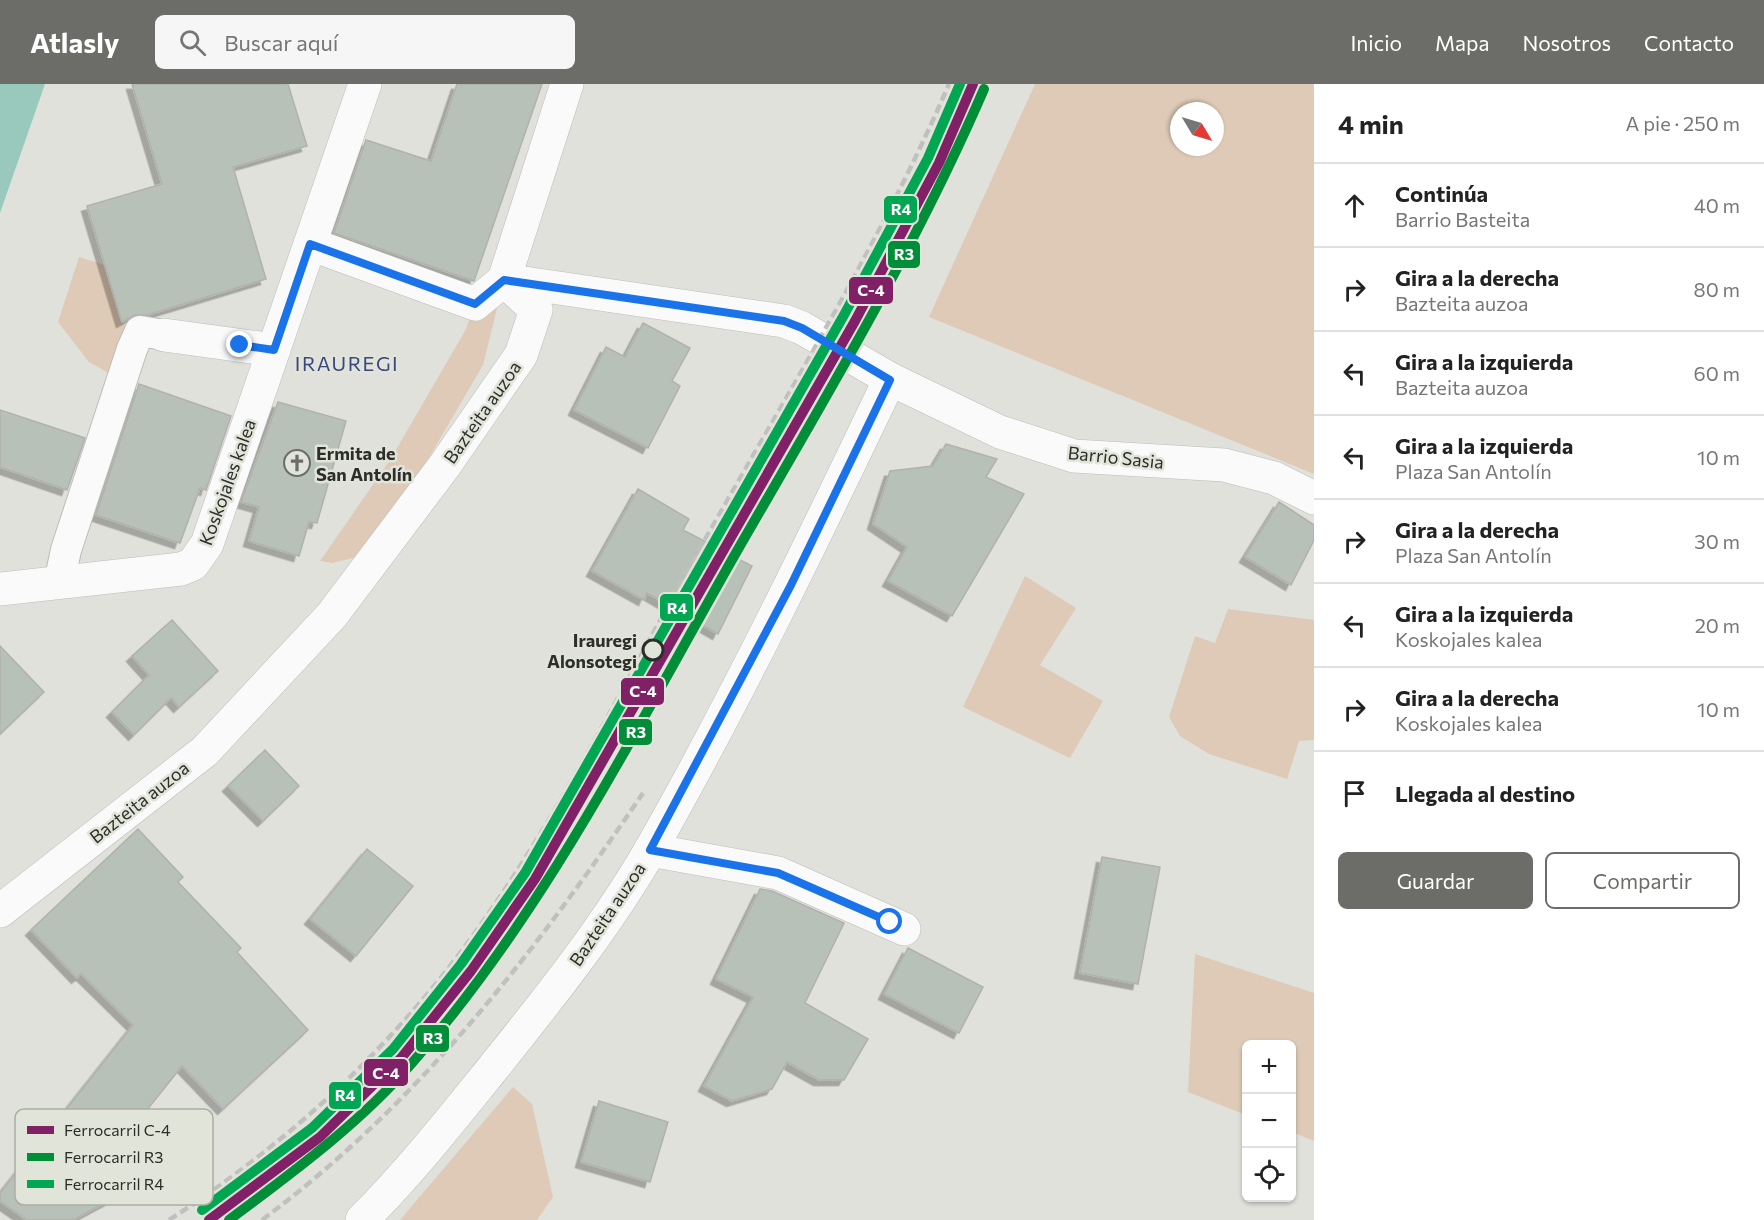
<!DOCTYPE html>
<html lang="es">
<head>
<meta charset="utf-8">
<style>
	:root { --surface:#fff; --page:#f6f6f6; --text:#222; --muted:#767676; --line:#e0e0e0; --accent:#6c6d68 }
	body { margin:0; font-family:Commissioner,sans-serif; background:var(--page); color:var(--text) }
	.controls { position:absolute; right:18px; bottom:18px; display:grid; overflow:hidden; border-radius:9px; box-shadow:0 2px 4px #0004 }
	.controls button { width:54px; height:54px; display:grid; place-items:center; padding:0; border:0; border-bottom:2px solid var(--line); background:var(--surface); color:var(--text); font:30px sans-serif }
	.compass { position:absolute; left:1170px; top:18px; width:54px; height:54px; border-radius:50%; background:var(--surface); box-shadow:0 2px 4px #0004; rotate:128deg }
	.stop { position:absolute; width:18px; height:18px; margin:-14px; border:4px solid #1a73e8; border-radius:50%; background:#fff }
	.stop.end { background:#1a73e8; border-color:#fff; box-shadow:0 2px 6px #0008 }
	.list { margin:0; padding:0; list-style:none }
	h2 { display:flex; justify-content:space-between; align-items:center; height:78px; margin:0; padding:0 24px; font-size:26px }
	h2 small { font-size:20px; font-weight:400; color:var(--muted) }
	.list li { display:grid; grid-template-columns:39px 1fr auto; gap:18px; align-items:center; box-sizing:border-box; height:84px; padding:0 24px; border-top:2px solid var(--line) }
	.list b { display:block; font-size:22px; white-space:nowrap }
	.list p { margin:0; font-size:20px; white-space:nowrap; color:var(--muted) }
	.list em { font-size:20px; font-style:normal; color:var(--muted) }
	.actions { display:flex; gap:12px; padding:18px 24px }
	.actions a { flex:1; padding:14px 0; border:2px solid var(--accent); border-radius:9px; text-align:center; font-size:21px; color:var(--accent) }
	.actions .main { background:var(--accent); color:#fff }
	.icon { flex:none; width:33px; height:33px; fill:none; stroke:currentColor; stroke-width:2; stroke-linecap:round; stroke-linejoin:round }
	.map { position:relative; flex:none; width:1314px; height:1136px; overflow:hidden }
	header { display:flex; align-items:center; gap:36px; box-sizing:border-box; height:84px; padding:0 30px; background:var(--accent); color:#fff }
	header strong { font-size:28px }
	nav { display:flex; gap:33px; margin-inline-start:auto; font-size:21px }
	.search { width:420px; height:54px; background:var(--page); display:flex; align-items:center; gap:15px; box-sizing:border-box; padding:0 21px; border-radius:9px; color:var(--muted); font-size:22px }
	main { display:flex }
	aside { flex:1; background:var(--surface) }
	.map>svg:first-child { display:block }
	.green { fill:#decab7; fill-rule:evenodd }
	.water { fill:#99c8bd }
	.building { fill:#b8c1b7; stroke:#b0b2ad; stroke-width:1.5; filter:url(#shadow) }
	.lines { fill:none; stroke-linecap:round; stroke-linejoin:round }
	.pedestrian-casing { stroke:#bcbdb9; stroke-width:32 }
	.minor-casing { stroke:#bcbdb9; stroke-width:34 }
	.pedestrian { stroke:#fafafa; stroke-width:30 }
	.minor { stroke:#fafafa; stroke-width:33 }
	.rail { stroke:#c0c0bf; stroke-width:4.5; stroke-dasharray:9 4.5; stroke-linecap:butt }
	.rail-1-casing { stroke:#e1e4d8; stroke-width:15 }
	.rail-2-casing { stroke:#e1e4d8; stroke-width:15 }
	.rail-3-casing { stroke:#e1e4d8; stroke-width:15 }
	.rail-1 { stroke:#802168; stroke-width:10 }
	.rail-2 { stroke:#028d38; stroke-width:10 }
	.rail-3 { stroke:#00a651; stroke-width:10 }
	.route { stroke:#1a73e8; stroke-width:8 }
	.stop-dot { fill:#e1e4d8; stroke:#2d2e2a; stroke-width:3 }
	.labels { text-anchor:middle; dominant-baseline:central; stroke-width:5; stroke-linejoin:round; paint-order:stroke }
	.street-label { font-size:18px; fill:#2d2e2a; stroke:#e1e4d8 }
	.poi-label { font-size:18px; font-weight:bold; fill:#2d2e2a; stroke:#e1e4d8; text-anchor:start }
	.stop-label { font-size:18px; font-weight:bold; fill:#2d2e2a; stroke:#e1e4d8; text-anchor:end }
	.neighbourhood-label { font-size:20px; letter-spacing:1.5px; fill:#394782; stroke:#e1e4d8 }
	.key { fill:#e1e4d8; stroke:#abada4; stroke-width:1.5 }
	.key-label { font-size:16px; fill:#2d2e2a }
	.line-badge { stroke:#e1e4d8; stroke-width:2 }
	.badge-label { font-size:16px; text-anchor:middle; font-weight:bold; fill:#fff }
</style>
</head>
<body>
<header>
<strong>Atlasly</strong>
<div class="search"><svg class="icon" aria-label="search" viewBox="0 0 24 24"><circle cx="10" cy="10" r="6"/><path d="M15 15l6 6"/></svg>Buscar aquí</div>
<nav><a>Inicio</a><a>Mapa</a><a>Nosotros</a><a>Contacto</a></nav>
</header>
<main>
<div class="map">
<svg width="1314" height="1136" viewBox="0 0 1314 1136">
	<defs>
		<filter id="shadow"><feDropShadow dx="-5.5" dy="5.5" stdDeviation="0" flood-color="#0004"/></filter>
	</defs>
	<rect width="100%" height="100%" fill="#e0e1db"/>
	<path class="green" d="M 1035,0 L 1314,0 L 1314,390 L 929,233 ZM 1179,27 L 1215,27 L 1215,63 L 1179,63 Z
		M 79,173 L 105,181 L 128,252 L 112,291 L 89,278 L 58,238 Z
		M 504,196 L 483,281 L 427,377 L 357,473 L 332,479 L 320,477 L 390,376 L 465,247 L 475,220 Z
		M 1025,492 L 1076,524 L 1040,581 L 1103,617 L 1070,674 L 963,623 Z
		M 1228,525 L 1314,536 L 1314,656 L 1299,657 L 1287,695 L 1209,670 L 1180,652 L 1169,633 L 1195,552 L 1215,559 Z
		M 1195,870 L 1314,909 L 1314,1057 L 1292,1048 L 1292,960 L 1246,960 L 1246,1031 L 1188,1008 Z
		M 513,1003 L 532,1020 L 553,1113 L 537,1136 L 400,1136 Z"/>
	<path class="water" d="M 0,0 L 45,0 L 0,129 Z"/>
	<path class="building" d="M 132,0 L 288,0 L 307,62 L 233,83 L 266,195 L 147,231 L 135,231 L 122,238 L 87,122 L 162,100 Z
		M 457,0 L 542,0 L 474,197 L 334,149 L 366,56 L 431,77 Z
		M 643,239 L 690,264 L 672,297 L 680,302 L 648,364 L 574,326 L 606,263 L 625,273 Z
		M 139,300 L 231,332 L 206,406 L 200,404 L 180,459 L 96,431 Z
		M 278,318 L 346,337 L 317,439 L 309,438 L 299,472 L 249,457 L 259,423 L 241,418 Z
		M 0,326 L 85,354 L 67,406 L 0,383 Z
		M 946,360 L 997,375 L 986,393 L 1024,410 L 952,532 L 888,497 L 907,463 L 873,440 L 890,387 L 933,382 Z
		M 638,405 L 689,435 L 683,446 L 752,482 L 718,550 L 647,509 L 644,516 L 592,487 Z
		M 1279,418 L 1314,441 L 1314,456 L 1291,501 L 1245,473 Z
		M 172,536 L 218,587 L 179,623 L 171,614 L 134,651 L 112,628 L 149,591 L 132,572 Z
		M 0,562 L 44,608 L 0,650 Z
		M 265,666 L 299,702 L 263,737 L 228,702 Z
		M 138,745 L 183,793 L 178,798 L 241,864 L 237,868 L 308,946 L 223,1025 L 182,982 L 91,1096 L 114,1114 L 73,1136 L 27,1136 L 0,1117 L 0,1109 L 133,941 L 81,890 L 77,894 L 31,846 Z
		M 367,765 L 413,802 L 356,872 L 310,835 Z
		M 1102,773 L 1160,783 L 1138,900 L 1080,889 Z
		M 760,805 L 772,807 L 844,839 L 805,919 L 868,955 L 844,996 L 819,996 L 787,978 L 772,1005 L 732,1017 L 704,1002 L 753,913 L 716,895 Z
		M 908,864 L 983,903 L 959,949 L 884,910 Z
		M 599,1017 L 668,1038 L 650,1098 L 581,1078 Z"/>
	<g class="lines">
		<defs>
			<path id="pedestrian" d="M 59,499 L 66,466 L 132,265 L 140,247 L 164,251"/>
			<path id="minor" d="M 310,160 L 475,220 L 504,196
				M 504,196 L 784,237 L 802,244 L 890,295 L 1000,348 L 1074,372 L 1224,381 L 1274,394 L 1314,414
				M 504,196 L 567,0
				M 164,251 L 274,266
				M 0,505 L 181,485 L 193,480 L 207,460 L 365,0
				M 650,766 L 778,789 L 904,845
				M 0,827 L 205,667 L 332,531 L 445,381 L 521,271 L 536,226 L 504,196
				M 362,1136 C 409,1089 451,1036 493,984 C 549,914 606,843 651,765 C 738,612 814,454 890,295"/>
		</defs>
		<use href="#pedestrian" class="pedestrian-casing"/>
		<use href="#minor" class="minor-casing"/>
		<use href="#pedestrian" class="pedestrian"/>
		<use href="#minor" class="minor"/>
		<path class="rail" d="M 169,1136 C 287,1060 392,964 474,850 C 565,724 634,579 711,445 C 794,299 882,155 949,0
			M 262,1136 C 420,1018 533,871 643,709"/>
		<defs>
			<path id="rail-1" d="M 209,1136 L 320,1053 L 402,973 L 471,887 L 535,795 L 855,237 L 939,79 L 973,0"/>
			<path id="rail-2" d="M 229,1136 C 293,1088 359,1040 412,979 C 546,827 637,642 737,467 C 824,316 915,165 984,5"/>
			<path id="rail-3" d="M 202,1126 L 312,1044 L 393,965 L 461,880 L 525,789 L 844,231 L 928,74 L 960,0"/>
		</defs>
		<use href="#rail-1" class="rail-1-casing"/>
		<use href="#rail-2" class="rail-2-casing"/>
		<use href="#rail-3" class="rail-3-casing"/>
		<use href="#rail-1" class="rail-1"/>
		<use href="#rail-2" class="rail-2"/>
		<use href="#rail-3" class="rail-3"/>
	</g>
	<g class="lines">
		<path class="route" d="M 240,261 L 274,266 L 310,160 L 475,220 L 504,196 L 784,237 L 802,244 L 890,296 L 791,501 L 650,766 L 778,789 L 890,838"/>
	</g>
	<defs>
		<symbol id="church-ring" viewBox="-11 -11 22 22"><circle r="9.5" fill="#e1e4d8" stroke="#6c6d68" stroke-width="1.5"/><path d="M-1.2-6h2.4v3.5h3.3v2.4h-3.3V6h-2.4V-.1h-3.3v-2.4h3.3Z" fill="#6c6d68"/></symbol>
	</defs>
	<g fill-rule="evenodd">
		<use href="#church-ring" x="282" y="364" width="30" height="30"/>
	</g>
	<circle class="stop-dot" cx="653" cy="566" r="10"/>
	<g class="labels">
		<g class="street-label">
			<text transform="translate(482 328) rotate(-55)">Bazteita auzoa</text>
			<text transform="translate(1116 373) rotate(6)">Barrio Sasia</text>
			<text transform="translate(227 398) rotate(-70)">Koskojales kalea</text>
			<text transform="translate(139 718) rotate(-38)">Bazteita auzoa</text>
			<text transform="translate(607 830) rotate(-56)">Bazteita auzoa</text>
		</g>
		<g class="poi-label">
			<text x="316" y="369">Ermita de<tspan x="316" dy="21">San Antolín</tspan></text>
		</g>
		<g class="stop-label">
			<text x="637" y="556">Irauregi<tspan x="637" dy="21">Alonsotegi</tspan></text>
		</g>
		<g class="neighbourhood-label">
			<text x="347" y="279">IRAUREGI</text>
		</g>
	</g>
	<rect x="15" y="1025" width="198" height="96" rx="9" class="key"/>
	<rect x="27" y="1042" width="27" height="8" fill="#802168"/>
	<rect x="27" y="1069" width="27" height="8" fill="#028d38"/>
	<rect x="27" y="1096" width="27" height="8" fill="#00a651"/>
	<g class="key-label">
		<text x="64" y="1052">Ferrocarril C-4</text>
		<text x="64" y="1079">Ferrocarril R3</text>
		<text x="64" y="1106">Ferrocarril R4</text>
	</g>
	<g class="line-badge">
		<rect x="883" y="111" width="35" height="29" rx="6" fill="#00a651"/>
		<rect x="887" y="156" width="34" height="29" rx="6" fill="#028d38"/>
		<rect x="848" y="192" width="46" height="29" rx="6" fill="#802168"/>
		<rect x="659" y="509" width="35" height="29" rx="6" fill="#00a651"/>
		<rect x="620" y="593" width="45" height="29" rx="6" fill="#802168"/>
		<rect x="618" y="634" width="35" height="28" rx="6" fill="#028d38"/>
		<rect x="415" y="940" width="35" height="29" rx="6" fill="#028d38"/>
		<rect x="363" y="974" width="46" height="29" rx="6" fill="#802168"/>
		<rect x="328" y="997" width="34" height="29" rx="6" fill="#00a651"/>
	</g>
	<g class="badge-label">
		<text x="901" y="131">R4</text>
		<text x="904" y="176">R3</text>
		<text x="871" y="212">C-4</text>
		<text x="677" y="530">R4</text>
		<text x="643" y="613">C-4</text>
		<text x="636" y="654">R3</text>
		<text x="433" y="960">R3</text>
		<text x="386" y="995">C-4</text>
		<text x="345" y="1017">R4</text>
	</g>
</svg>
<div class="controls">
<button>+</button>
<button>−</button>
<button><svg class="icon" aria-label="locate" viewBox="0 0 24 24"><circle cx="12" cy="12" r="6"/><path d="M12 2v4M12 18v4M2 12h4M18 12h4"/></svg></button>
</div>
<svg class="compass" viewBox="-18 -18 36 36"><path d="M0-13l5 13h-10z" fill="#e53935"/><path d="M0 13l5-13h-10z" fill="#767676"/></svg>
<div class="stop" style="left:890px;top:838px"></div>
<div class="stop end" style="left:240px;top:261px"></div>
</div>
<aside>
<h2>4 min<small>A pie · 250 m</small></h2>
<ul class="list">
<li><svg class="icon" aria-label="ahead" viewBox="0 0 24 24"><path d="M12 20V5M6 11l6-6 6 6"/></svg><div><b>Continúa</b><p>Barrio Basteita</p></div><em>40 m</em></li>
<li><svg class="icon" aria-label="right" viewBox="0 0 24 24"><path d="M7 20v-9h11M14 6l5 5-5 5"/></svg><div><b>Gira a la derecha</b><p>Bazteita auzoa</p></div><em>80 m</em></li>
<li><svg class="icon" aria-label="left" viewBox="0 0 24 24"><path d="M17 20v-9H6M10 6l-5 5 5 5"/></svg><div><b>Gira a la izquierda</b><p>Bazteita auzoa</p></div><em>60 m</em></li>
<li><svg class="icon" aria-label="left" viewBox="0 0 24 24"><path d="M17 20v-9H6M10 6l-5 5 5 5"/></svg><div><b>Gira a la izquierda</b><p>Plaza San Antolín</p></div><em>10 m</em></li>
<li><svg class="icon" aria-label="right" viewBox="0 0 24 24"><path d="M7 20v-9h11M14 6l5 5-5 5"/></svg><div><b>Gira a la derecha</b><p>Plaza San Antolín</p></div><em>30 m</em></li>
<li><svg class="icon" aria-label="left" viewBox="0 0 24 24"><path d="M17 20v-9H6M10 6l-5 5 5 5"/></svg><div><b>Gira a la izquierda</b><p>Koskojales kalea</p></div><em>20 m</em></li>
<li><svg class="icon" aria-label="right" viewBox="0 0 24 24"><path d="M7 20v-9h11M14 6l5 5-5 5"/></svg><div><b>Gira a la derecha</b><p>Koskojales kalea</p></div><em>10 m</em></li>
<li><svg class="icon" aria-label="arrive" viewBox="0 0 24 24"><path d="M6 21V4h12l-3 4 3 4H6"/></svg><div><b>Llegada al destino</b></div></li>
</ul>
<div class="actions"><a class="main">Guardar</a><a>Compartir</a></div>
</aside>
</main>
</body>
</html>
